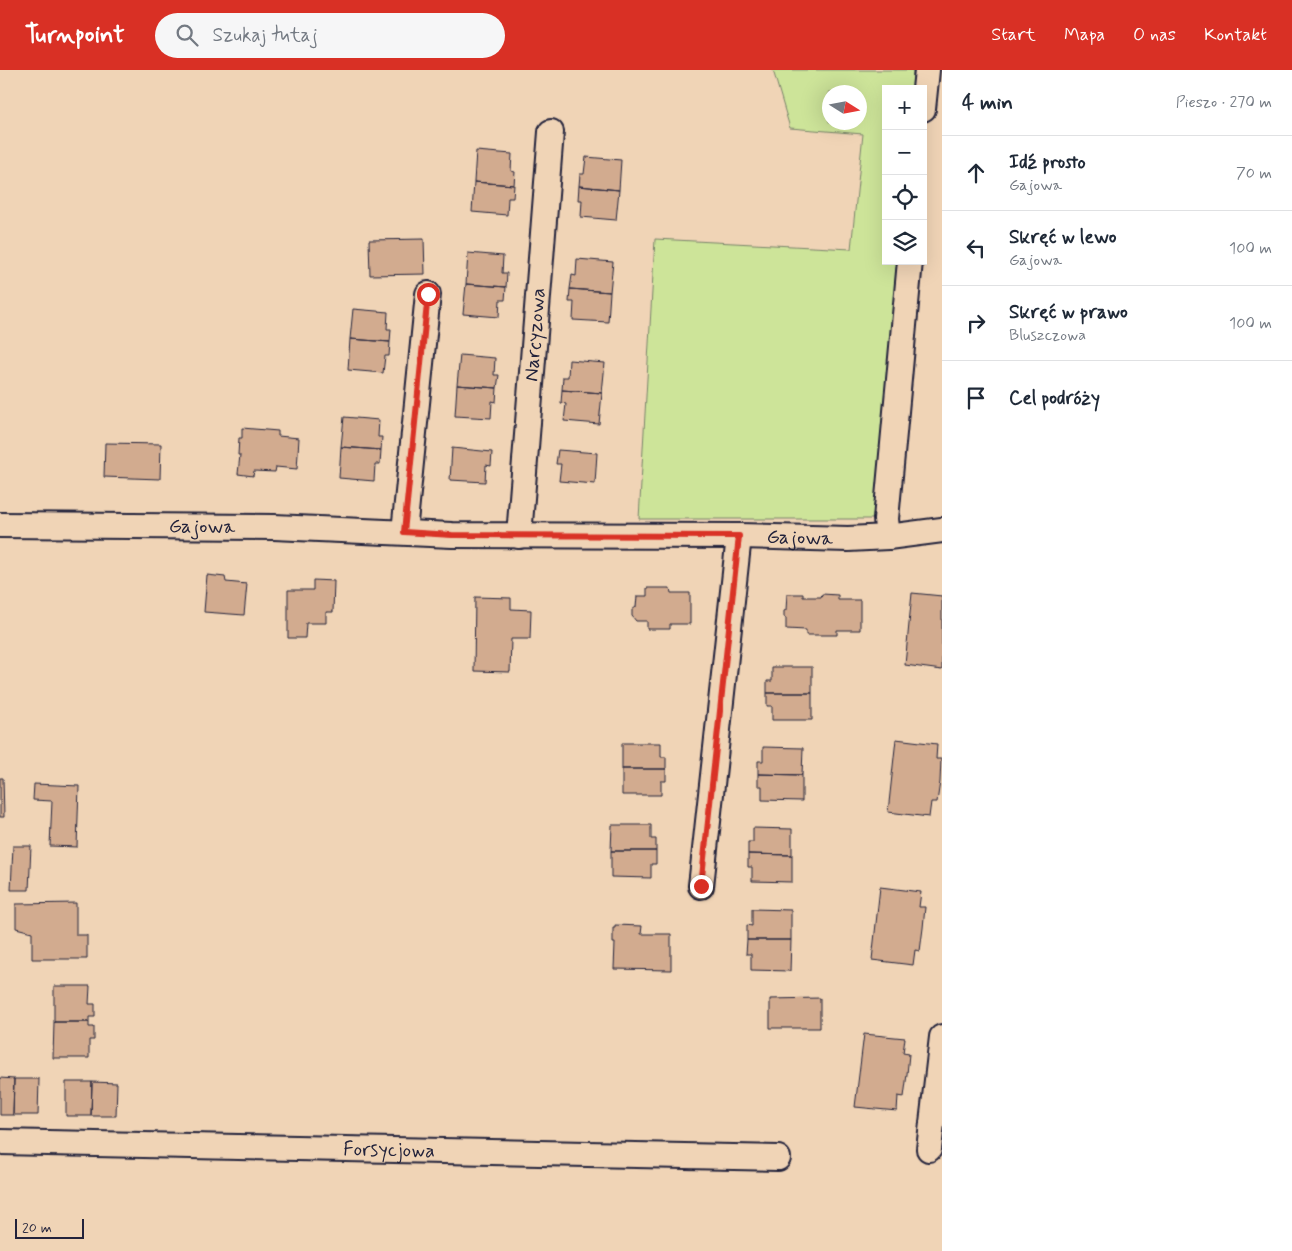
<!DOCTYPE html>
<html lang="pl">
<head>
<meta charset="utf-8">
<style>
	:root { --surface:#fff; --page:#f6f6f7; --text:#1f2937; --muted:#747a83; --line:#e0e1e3; --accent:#d93025 }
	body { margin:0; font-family:Mynerve,sans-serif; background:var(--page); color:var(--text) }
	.controls { position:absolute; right:15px; top:15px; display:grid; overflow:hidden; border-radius:0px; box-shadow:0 5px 20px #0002 }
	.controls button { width:45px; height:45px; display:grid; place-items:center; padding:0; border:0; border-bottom:1px solid var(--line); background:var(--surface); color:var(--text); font:25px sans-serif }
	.compass { position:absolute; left:822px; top:15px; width:45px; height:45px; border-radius:50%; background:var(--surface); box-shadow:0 5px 20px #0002; rotate:101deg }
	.scale { position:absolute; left:15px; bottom:12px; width:69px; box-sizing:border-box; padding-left:5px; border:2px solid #22223b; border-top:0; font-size:14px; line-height:18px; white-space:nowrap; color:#22223b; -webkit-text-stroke:4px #f0d4b6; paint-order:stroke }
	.stop { position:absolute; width:15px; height:15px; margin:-11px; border:4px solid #d93025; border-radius:50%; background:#fff }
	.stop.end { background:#d93025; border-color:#fff; box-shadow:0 1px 5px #0008 }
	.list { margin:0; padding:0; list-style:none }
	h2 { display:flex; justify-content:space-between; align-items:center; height:65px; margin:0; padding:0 20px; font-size:21px }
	h2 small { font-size:16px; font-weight:400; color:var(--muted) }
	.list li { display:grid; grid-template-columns:32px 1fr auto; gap:15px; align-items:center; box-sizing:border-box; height:75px; padding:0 20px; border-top:1px solid var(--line) }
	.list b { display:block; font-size:19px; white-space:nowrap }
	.list p { margin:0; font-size:16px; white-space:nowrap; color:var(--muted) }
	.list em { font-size:16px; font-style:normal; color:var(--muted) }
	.icon { flex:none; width:28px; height:28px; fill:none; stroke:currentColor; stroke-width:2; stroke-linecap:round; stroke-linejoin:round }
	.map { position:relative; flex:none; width:942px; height:1181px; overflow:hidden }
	header { display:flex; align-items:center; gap:30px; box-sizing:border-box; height:70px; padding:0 25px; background:var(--accent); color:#fff }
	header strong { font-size:24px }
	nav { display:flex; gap:28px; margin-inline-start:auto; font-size:18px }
	.search { width:350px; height:45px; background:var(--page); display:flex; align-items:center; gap:12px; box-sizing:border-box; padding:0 18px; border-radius:28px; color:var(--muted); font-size:19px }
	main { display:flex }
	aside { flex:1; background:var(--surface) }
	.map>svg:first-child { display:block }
	.green { fill:#cde499; stroke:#78836a; fill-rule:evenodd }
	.building { fill:#d2ab8f; stroke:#22223b }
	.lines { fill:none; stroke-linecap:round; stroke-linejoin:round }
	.street-casing { stroke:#22223b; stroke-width:28 }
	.street { stroke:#f0d4b6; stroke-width:24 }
	.route { stroke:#d93025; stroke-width:6 }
	.labels { text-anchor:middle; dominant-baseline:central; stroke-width:5; stroke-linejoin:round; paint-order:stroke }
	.street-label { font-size:20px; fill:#22223b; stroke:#f0d4b6 }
</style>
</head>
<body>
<header>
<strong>Turnpoint</strong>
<div class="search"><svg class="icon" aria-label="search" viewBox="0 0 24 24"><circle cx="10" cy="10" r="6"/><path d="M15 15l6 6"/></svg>Szukaj tutaj</div>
<nav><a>Start</a><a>Mapa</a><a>O nas</a><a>Kontakt</a></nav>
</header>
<main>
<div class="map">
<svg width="942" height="1181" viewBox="0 0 942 1181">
	<rect width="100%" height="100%" fill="#f0d4b6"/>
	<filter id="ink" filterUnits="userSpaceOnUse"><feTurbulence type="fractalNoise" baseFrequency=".02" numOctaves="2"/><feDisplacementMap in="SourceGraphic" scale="10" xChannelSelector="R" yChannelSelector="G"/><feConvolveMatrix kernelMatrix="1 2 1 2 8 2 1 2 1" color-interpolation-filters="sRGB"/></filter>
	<g filter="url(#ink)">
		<path class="green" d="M 773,0 L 913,0 L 912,19 L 886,19 L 886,191 L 897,191 L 874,449 L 639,449 L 655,169 L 851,179 L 863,64 L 790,58 ZM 829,22 L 859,22 L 859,52 L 829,52 Z"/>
		<path class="building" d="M 476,81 L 512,84 L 511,101 L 515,102 L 514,115 L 474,112 Z
			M 586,87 L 621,90 L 619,120 L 579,116 L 580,104 L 584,104 Z
			M 474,112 L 514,115 L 513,128 L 508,128 L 507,145 L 472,142 Z
			M 579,116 L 619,120 L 616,150 L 581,147 L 582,130 L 578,130 Z
			M 424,169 L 425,204 L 370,205 L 369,170 Z
			M 468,183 L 503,186 L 502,203 L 507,203 L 506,217 L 466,214 Z
			M 577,189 L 613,192 L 610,222 L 570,219 L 572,205 L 576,206 Z
			M 466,214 L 506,217 L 505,230 L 500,230 L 499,247 L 463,244 Z
			M 570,219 L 610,222 L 608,252 L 573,250 L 574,232 L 569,232 Z
			M 353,239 L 388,242 L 387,259 L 391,259 L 390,272 L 350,269 Z
			M 350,269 L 390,272 L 389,286 L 385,286 L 383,303 L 348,300 Z
			M 460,285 L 495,288 L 494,305 L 499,305 L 497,318 L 457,315 Z
			M 569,290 L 605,293 L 602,323 L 562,320 L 563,307 L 568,307 Z
			M 457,315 L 497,318 L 496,332 L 492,331 L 491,348 L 455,346 Z
			M 562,320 L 602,323 L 599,354 L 564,351 L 566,334 L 561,333 Z
			M 344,347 L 379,350 L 378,367 L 382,367 L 381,380 L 341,377 Z
			M 242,358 L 278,361 L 278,366 L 299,368 L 297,399 L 276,397 L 275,402 L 254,401 L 253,406 L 238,404 L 240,385 L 238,385 L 239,368 L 242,368 Z
			M 105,373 L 161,374 L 160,409 L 104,407 Z
			M 341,377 L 381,380 L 380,394 L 375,394 L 374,411 L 339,408 Z
			M 452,378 L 492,382 L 491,396 L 486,395 L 485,412 L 450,410 Z
			M 558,380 L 597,383 L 595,414 L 559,411 L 561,394 L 556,394 Z
			M 207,505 L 225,507 L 226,512 L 247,514 L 244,545 L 204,542 Z
			M 313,510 L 334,511 L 333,542 L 326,542 L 326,553 L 306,553 L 305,568 L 288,568 L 288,520 L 313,520 Z
			M 647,518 L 670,518 L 671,523 L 690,523 L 690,554 L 670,554 L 670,559 L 647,559 L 647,551 L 636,551 L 632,546 L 632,540 L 636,537 L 637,526 L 647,526 Z
			M 912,523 L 942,526 L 942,600 L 905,595 Z
			M 787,524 L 803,524 L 803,527 L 821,527 L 822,524 L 838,525 L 838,530 L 860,530 L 860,560 L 837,560 L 837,565 L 806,565 L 806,560 L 786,559 L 786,548 L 784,547 L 784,541 L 786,540 Z
			M 475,527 L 511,528 L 511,539 L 531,540 L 530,569 L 511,569 L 510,602 L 474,601 Z
			M 772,597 L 812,597 L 812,623 L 767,623 L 767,611 L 772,611 Z
			M 767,623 L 812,623 L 812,650 L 772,650 L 772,636 L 767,636 Z
			M 896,669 L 937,674 L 936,689 L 941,689 L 940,712 L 937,732 L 931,732 L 929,747 L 888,742 Z
			M 622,673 L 661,673 L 661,687 L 666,687 L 666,699 L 622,699 Z
			M 763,677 L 803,678 L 802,705 L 758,704 L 758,691 L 763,691 Z
			M 622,699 L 666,699 L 666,711 L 661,711 L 661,725 L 622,725 Z
			M 758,704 L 802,705 L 802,731 L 762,730 L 762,716 L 758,716 Z
			M 0,708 L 3,708 L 4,747 L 0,747 Z
			M 34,714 L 79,716 L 77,777 L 50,776 L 52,731 L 33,730 Z
			M 612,755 L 651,755 L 651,769 L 656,769 L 656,781 L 611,781 Z
			M 753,758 L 792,759 L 792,785 L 748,784 L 748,772 L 753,772 Z
			M 13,776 L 31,776 L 29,820 L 11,820 Z
			M 611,781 L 656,781 L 656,794 L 651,794 L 651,808 L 611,807 Z
			M 748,784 L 792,785 L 792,812 L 752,811 L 752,797 L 748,797 Z
			M 880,817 L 921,822 L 919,837 L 925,837 L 923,858 L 920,881 L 915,880 L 913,895 L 872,890 Z
			M 76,833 L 76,865 L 87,865 L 87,889 L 32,889 L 32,862 L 16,858 L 16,834 Z
			M 752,839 L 791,840 L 791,870 L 747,870 L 747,855 L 752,856 Z
			M 615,855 L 642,856 L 641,864 L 671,864 L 671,900 L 614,899 L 615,873 L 613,873 L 613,858 L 615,858 Z
			M 747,870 L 791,870 L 790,901 L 751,900 L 751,884 L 746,884 Z
			M 54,916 L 90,916 L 89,934 L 95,934 L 95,947 L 89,947 L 89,952 L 54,952 Z
			M 820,928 L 820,958 L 770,958 L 770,929 Z
			M 54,952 L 89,952 L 89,957 L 94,957 L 94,970 L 89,970 L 89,988 L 53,988 Z
			M 864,964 L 905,968 L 903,983 L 909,984 L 907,1004 L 904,1027 L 898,1026 L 897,1041 L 855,1037 Z
			M 0,1008 L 14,1009 L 13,1045 L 0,1045 Z
			M 14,1009 L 39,1009 L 38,1045 L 13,1045 Z
			M 66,1012 L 92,1012 L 91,1046 L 66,1046 Z
			M 92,1012 L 117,1013 L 116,1046 L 91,1046 Z"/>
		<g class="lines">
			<defs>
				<g id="street">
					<path d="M 923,39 L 927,0"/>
					<path id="s1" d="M 0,455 L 274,457 L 452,465 L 739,466 L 848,469 L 888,467 L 942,460"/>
					<path d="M 404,462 L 428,224"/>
					<path id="s2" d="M 519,466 L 551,62"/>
					<path d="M 888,467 L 886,449 L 910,191"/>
					<path d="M 701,816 L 739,466"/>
					<path id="s3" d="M 0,1072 L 778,1088"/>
					<path d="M 929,1079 L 942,967"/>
				</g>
			</defs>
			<use href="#street" class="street-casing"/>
			<use href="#street" class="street"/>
		</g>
	</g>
	<g class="lines" filter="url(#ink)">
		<path class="route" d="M 428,224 L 404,462 L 452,465 L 739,466 L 701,816"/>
	</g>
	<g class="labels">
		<g class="street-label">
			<text stroke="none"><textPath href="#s2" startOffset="202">Narcyzowa</textPath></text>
			<text stroke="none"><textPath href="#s1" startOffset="202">Gajowa</textPath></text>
			<text stroke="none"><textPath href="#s1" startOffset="800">Gajowa</textPath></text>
			<text stroke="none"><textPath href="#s3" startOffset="389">Forsycjowa</textPath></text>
		</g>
	</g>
</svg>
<div class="controls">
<button>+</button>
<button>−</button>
<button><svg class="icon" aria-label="locate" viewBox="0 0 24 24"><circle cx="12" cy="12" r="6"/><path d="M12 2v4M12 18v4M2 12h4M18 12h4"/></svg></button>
<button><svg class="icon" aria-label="layers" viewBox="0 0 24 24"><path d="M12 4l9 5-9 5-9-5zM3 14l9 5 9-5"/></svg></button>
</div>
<svg class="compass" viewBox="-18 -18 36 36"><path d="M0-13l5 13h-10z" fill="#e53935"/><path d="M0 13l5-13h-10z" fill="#747a83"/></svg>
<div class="scale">20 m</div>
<div class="stop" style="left:428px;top:224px"></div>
<div class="stop end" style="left:701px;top:816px"></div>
</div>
<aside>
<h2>4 min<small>Pieszo · 270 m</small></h2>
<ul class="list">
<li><svg class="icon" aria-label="ahead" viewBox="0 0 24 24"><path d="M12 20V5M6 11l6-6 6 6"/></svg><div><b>Idź prosto</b><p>Gajowa</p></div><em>70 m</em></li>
<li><svg class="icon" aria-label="left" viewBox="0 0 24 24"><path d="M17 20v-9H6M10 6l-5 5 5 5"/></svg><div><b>Skręć w lewo</b><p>Gajowa</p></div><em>100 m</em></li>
<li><svg class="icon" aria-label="right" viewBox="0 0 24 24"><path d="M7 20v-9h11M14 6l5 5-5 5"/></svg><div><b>Skręć w prawo</b><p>Bluszczowa</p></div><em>100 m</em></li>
<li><svg class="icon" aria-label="arrive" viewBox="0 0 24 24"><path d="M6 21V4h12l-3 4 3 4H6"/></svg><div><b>Cel podróży</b></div></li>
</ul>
</aside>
</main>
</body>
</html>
